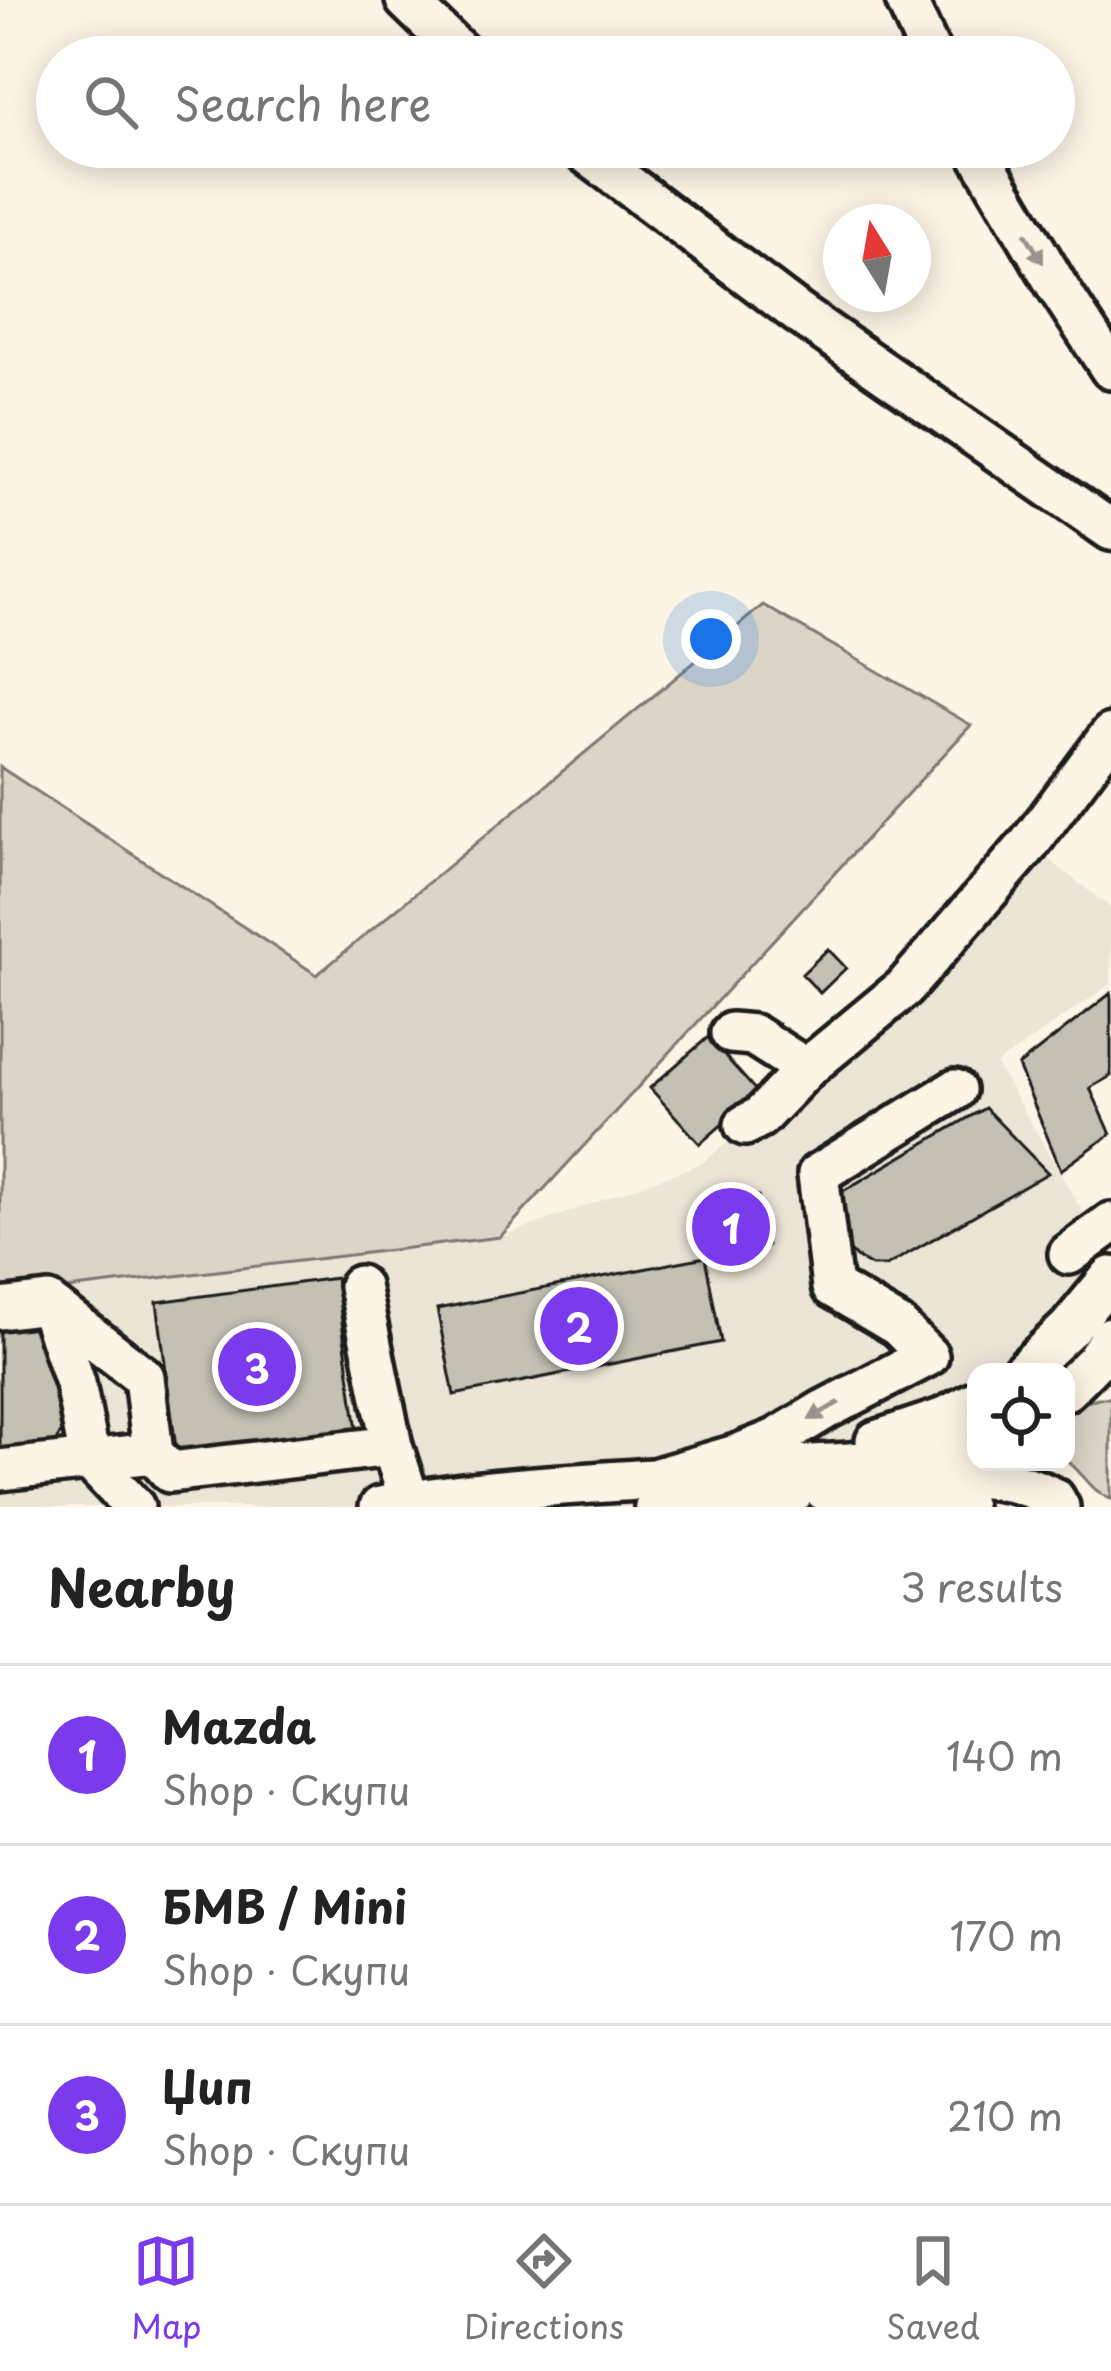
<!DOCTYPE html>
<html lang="en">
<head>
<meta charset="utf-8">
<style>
	:root { --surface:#fff; --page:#f6f6f6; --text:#222; --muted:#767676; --line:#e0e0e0; --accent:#7c3aed }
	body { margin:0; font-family:"Playpen Sans",sans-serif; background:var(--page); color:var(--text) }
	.controls { position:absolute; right:36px; bottom:36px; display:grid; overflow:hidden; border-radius:24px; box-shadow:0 6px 30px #0003 }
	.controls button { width:108px; height:108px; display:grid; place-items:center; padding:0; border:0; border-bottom:3px solid var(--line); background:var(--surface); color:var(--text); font:60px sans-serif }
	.compass { position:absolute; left:823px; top:204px; width:108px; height:108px; border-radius:50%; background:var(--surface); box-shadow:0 6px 30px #0003; rotate:349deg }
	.you { position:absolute; left:711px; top:639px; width:42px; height:42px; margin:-30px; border:9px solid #fff; border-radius:50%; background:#1a73e8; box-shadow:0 0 0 18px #1a73e833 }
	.badge { display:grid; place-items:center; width:78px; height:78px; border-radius:50%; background:var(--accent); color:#fff; font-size:39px; font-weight:700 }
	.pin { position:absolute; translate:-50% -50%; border:6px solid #fff; box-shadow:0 3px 12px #0006 }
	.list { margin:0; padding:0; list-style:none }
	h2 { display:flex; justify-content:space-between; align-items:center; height:156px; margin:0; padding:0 48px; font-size:51px }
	h2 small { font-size:39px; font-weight:400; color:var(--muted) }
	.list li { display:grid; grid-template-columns:78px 1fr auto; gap:36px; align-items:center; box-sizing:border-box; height:180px; padding:0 48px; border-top:3px solid var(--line) }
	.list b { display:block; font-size:45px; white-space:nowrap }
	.list p { margin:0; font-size:39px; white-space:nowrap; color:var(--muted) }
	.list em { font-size:39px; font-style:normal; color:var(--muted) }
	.icon { flex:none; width:66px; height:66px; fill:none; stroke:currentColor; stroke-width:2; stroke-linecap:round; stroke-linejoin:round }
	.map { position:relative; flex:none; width:1111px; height:1507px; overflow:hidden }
	.search { position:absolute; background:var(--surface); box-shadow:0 6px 30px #0003; left:36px; right:36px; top:36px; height:132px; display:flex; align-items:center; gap:30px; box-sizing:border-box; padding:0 42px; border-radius:66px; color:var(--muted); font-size:45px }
	.sheet { height:696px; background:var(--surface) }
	nav { display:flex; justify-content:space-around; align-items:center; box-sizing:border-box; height:168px; border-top:3px solid var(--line); background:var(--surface); font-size:33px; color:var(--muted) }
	nav a { display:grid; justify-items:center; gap:6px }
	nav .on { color:var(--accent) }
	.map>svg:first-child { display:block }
	.built { fill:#ebe5d6 }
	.green { fill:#dbd5c8; stroke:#7c7872; stroke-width:3 }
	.building { fill:#c4c0b3; stroke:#1c1c1c; stroke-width:3 }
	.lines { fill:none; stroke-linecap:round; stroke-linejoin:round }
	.minor-casing { stroke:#1c1c1c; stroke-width:48 }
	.minor { stroke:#fcf5e5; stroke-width:39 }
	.oneway { fill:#97938b }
</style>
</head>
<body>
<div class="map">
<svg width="1111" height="1507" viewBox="0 0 1111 1507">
	<rect width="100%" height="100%" fill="#fcf5e5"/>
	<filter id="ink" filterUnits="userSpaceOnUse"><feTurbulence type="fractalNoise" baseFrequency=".00833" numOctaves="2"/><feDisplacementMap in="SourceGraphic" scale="24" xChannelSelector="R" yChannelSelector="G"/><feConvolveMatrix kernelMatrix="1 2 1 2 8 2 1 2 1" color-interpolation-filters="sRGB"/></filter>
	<g filter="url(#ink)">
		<path class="built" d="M 1029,844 L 1111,908 L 1111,984 L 996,1064 L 1111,1259 L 1030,1347 L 990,1372 L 976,1372 L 976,1381 L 771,1507 L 0,1507 L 0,1297 L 501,1237 L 702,1163 L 760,1117 Z"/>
		<path class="green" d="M 763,605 L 971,725 L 500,1237 L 0,1297 L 0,767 L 317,975 Z
			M 1098,1398 L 1111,1398 L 1111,1499 C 1090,1491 1083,1472 1066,1460 C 1066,1426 1059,1409 1098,1398 Z"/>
		<path class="building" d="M 828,949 L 846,968 L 820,993 L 802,974 Z
			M 1111,993 L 1111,1076 L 1090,1088 L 1111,1134 L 1061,1170 L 1018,1066 Z
			M 708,1037 L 758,1093 L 700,1144 L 650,1088 Z
			M 985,1108 L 1048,1173 L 886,1266 L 872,1266 L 856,1257 L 844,1244 L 841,1229 L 843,1191 Z
			M 758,1196 L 767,1246 L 705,1257 L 695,1208 Z
			M 705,1257 L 721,1342 L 454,1395 L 437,1309 Z
			M 336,1278 L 357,1431 L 177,1456 L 157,1302 Z
			M 42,1321 L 49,1374 L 58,1383 L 64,1428 L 56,1441 L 41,1450 L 0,1455 L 0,1327 Z"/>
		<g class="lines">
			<defs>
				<path id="minor" d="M 406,0 L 465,57
					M 906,0 L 932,57
					M 578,147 L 798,313 L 1111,530
					M 975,147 L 1057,286 L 1111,369
					M 731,1033 L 753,1035 L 806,1069
					M 745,1125 L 760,1117 L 806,1069 L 904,988 L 1029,844 L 1111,734
					M 1069,1254 L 1111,1223
					M 359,1286 L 392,1446 L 410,1502
					M 48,1303 L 75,1383 L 90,1460 L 134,1507
					M 0,1309 L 48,1303 L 144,1377 L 153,1453
					M 1022,1372 L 1069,1328 L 1111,1277
					M 1066,1390 L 1095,1361 L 1111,1337
					M 876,1441 L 942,1419 L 976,1401
					M 0,1470 L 153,1453 L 170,1472 L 392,1446
					M 657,1478 L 736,1455 L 776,1439 L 824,1410 L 928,1356 L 898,1326 L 832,1287 L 818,1174 L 955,1090
					M 893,1482 C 952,1476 1000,1470 1054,1498 L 1059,1507
					M 824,1490 L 908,1496 L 965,1507
					M 380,1507 C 465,1490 551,1486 637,1480 C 686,1477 735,1471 784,1467 C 847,1462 917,1463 976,1441
					M 655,1507 L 793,1493"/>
			</defs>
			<use href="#minor" class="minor-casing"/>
			<use href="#minor" class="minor"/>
		</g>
		<defs><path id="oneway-solid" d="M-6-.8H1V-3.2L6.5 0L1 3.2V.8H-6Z" transform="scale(3)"/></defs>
		<g class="oneway">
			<use href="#oneway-solid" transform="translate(1034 248) rotate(59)"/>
			<use href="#oneway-solid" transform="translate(824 1411) rotate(150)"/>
		</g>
	</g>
</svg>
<div class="controls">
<button><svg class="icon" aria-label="locate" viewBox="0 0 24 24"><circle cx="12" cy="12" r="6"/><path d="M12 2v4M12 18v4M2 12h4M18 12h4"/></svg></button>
</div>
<svg class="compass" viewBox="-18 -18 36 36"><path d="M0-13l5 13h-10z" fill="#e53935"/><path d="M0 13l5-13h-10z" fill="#767676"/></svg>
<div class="you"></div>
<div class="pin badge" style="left:731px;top:1227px">1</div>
<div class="pin badge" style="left:579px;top:1326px">2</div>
<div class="pin badge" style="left:257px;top:1367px">3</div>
<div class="search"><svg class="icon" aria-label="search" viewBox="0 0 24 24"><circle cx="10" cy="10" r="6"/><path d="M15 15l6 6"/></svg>Search here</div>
</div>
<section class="sheet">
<h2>Nearby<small>3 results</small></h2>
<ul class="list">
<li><span class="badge">1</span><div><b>Mazda</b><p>Shop · Скупи</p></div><em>140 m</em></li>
<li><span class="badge">2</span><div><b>БМВ / Mini</b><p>Shop · Скупи</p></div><em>170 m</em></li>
<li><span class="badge">3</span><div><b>Џип</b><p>Shop · Скупи</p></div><em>210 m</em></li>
</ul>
</section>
<nav>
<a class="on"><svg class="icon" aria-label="map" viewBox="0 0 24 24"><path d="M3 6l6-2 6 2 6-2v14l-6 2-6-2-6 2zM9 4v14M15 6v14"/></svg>Map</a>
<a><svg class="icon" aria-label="directions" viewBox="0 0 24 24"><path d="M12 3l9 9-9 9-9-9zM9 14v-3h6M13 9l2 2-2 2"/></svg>Directions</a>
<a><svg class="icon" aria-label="saved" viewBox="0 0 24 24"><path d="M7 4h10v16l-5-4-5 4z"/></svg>Saved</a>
</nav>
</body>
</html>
